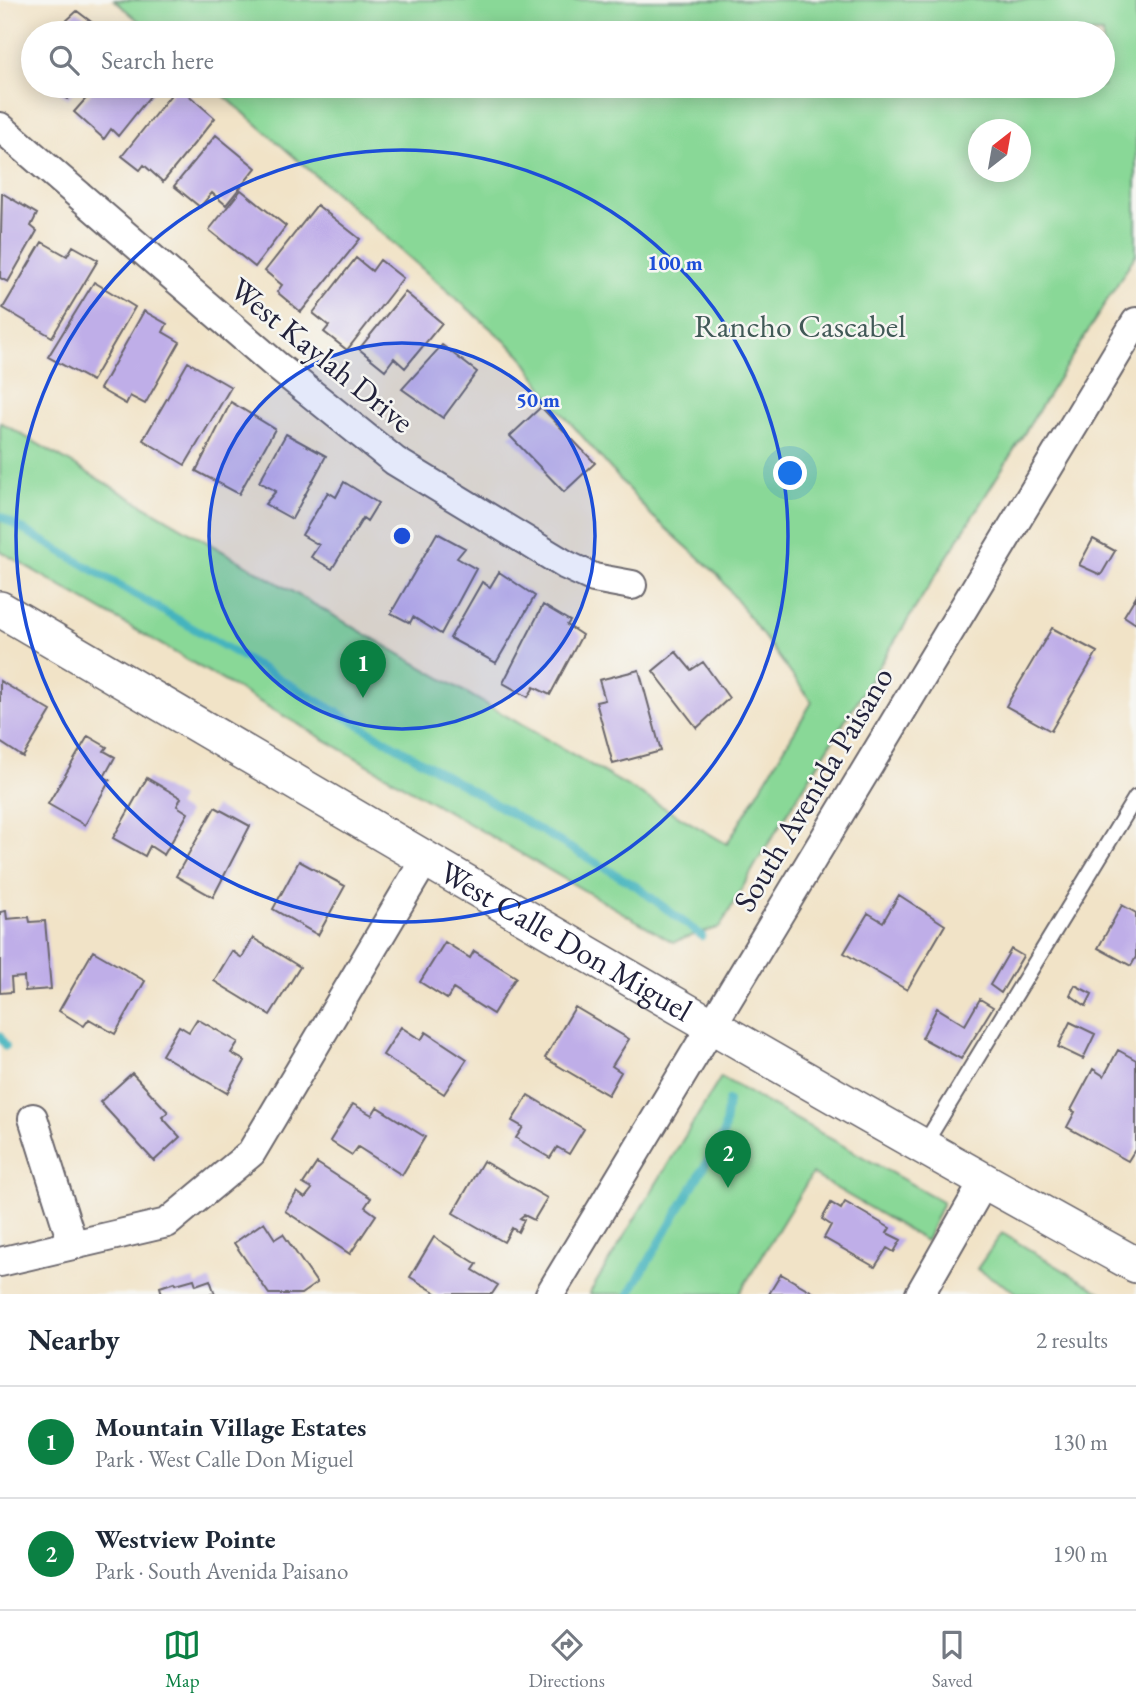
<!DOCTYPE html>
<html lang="en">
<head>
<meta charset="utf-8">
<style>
	:root { --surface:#fff; --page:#f6f6f7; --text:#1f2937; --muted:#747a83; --line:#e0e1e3; --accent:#0b8043 }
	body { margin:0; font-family:"EB Garamond",serif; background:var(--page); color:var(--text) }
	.compass { position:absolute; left:968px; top:119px; width:63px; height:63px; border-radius:50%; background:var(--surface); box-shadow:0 4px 18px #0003; rotate:31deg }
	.you { position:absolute; left:791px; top:474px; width:24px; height:24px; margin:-18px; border:5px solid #fff; border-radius:50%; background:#1a73e8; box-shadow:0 0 0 10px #1a73e833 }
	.badge { display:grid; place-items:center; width:46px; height:46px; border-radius:50%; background:var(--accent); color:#fff; font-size:23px; font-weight:700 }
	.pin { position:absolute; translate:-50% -58px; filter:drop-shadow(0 2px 4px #0008) }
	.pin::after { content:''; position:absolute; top:37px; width:24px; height:21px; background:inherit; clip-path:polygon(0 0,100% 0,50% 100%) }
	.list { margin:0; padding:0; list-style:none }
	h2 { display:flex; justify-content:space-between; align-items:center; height:91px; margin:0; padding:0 28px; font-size:30px }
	h2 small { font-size:23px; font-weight:400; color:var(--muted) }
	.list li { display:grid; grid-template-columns:46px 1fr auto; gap:21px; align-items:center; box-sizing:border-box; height:112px; padding:0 28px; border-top:2px solid var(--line) }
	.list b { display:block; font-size:26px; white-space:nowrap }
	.list p { margin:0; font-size:23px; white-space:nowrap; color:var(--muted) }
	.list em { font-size:23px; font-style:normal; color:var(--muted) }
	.icon { flex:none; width:38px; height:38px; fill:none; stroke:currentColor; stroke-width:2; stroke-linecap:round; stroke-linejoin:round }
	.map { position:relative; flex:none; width:1136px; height:1294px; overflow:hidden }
	.search { position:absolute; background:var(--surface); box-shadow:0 4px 18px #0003; left:21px; right:21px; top:21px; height:77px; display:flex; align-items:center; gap:18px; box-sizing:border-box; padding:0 24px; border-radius:38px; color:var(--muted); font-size:26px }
	.sheet { height:315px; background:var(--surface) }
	nav { display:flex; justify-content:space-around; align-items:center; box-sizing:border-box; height:98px; border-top:2px solid var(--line); background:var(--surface); font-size:19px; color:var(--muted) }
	nav a { display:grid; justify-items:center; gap:4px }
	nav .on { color:var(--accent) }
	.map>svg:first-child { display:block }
	.green { fill:#89d897; stroke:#567d69; stroke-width:2; fill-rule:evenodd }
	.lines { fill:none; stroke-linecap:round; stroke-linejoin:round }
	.stream { stroke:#45b4be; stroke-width:8 }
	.building { fill:#bfaee8 }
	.service-casing { stroke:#6a666c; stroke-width:18 }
	.minor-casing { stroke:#6a666c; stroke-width:32 }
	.tertiary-casing { stroke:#6a666c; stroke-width:38 }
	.service { stroke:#fff; stroke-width:14 }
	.minor { stroke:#fff; stroke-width:28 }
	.tertiary { stroke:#fff; stroke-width:35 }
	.ring { fill:none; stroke:#1d4ed8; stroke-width:3.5 }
	.labels { text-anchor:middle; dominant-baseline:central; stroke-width:5; stroke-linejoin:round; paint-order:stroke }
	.park-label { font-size:32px; fill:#415957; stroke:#f6f6f2 }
	.street-label { font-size:32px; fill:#22223b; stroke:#f6f6f2 }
	.centre { fill:#1d4ed8; stroke:#f6f6f2; stroke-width:3.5 }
	.ring-label { font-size:21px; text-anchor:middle; font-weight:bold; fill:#1d4ed8; stroke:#f6f6f2; stroke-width:5; stroke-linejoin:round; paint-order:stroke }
</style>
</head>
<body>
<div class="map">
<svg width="1136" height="1294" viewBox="0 0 1136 1294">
	<rect width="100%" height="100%" fill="#f6f6f2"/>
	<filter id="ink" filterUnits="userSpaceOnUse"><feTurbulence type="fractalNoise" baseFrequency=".0143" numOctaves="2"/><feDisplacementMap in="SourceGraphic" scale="14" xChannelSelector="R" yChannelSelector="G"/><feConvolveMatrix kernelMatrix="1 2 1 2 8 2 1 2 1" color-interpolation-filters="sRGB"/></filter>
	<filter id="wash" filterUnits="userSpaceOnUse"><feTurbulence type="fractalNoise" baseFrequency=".00686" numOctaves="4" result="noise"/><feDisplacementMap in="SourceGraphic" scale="28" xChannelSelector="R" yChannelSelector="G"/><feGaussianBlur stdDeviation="1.57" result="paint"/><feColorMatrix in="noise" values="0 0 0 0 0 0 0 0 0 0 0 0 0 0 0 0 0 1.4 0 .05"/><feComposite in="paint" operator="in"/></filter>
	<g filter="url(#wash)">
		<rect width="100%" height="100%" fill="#f1e3c7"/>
		<path class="green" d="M 114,0 L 1136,0 L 1136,254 L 757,862 L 720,927 L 673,942 L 0,551 L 0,422 L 727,844 L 812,702 L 718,575 L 651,515 L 553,403 L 521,355 L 213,86 L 1103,86 L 1103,33 L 153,33 ZM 978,130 L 1020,130 L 1020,172 L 978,172 Z
			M 721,1077 L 943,1202 L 926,1241 L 812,1174 L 739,1294 L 589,1294 Z
			M 1002,1233 L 1103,1294 L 1019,1294 L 977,1269 Z"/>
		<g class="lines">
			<path class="stream" d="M 0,516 L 636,886 L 702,936
				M 0,1036 L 6,1046
				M 629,1294 L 724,1133 L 728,1101"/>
		</g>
		<g id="blocks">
			<path class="building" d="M 77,11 L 106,33 L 53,33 Z
				M 51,86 L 78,86 L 68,99 Z
				M 97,86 L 158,86 L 118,136 L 111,129 L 104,139 L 74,112 Z
				M 178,86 L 215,118 L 163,182 L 144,165 L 140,170 L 122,156 Z
				M 216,135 L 256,168 L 226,205 L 212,193 L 200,207 L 174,186 Z
				M 241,190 L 286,226 L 255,267 L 209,230 Z
				M 2,193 L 37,214 L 31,226 L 37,231 L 8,282 L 0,278 Z
				M 317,205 L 360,239 L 301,312 L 277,292 L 282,285 L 265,271 Z
				M 42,242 L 67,256 L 73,246 L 98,260 L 52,337 L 3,308 Z
				M 356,258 L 372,271 L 380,260 L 403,278 L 347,350 L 324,332 L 329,326 L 313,313 Z
				M 94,282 L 135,307 L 92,381 L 48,357 Z
				M 405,292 L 442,323 L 405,368 L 394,358 L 385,370 L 359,349 Z
				M 144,311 L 167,324 L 163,332 L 180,342 L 145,404 L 130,396 L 126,404 L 100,389 Z
				M 442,345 L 477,372 L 443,418 L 402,389 Z
				M 188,362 L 231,387 L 185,465 L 143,440 Z
				M 231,402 L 275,429 L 239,494 L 196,471 Z
				M 541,407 L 595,463 L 564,492 L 510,436 Z
				M 286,434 L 326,456 L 292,519 L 265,504 L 276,491 L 259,482 Z
				M 344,482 L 378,503 L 367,521 L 363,518 L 332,569 L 311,557 L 319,545 L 302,535 L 328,492 L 336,497 Z
				M 437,533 L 465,548 L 457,558 L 476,569 L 441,634 L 413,617 L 410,623 L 391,613 Z
				M 1093,539 L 1115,551 L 1101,575 L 1079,565 Z
				M 499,572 L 535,596 L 496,663 L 450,638 L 482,582 L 490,587 Z
				M 1136,596 L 1136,624 L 1124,616 Z
				M 543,605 L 570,621 L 567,625 L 582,635 L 550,695 L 534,687 L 528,697 L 503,683 Z
				M 1052,628 L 1097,652 L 1051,731 L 1006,706 Z
				M 676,652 L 691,670 L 703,662 L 729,698 L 697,728 L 653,671 Z
				M 639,670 L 661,751 L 613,764 L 596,702 L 605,700 L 599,680 Z
				M 0,681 L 51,711 L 23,757 L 0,742 Z
				M 88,736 L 107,747 L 104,751 L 115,757 L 104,777 L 110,780 L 85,825 L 48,804 Z
				M 147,778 L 181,798 L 177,806 L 188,813 L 164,855 L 150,846 L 145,856 L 113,838 Z
				M 215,807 L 250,826 L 213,897 L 176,876 Z
				M 299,861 L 345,886 L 318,935 L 273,909 Z
				M 899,895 L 945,925 L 907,990 L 844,953 L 868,913 L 883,922 Z
				M 1122,905 L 1136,913 L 1136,957 L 1131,966 L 1098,948 Z
				M 6,911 L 7,919 L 29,917 L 30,922 L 45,921 L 51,989 L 25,991 L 24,977 L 11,978 L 12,992 L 0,993 L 0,912 Z
				M 253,938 L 300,967 L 270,1015 L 214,981 L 232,951 L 242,958 Z
				M 445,942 L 470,958 L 474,951 L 516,977 L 493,1014 L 453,989 L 447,999 L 420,982 Z
				M 1011,949 L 1023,956 L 1001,993 L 990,985 Z
				M 93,951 L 145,981 L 115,1034 L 89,1019 L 84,1026 L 59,1011 Z
				M 1075,985 L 1092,994 L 1086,1006 L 1070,995 Z
				M 980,999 L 993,1007 L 961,1059 L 922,1038 L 937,1008 L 965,1025 Z
				M 575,1007 L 629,1039 L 612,1066 L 621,1072 L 608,1095 L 545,1058 Z
				M 197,1019 L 238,1042 L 231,1053 L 245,1061 L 227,1093 L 162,1055 L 179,1026 L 189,1032 Z
				M 1070,1022 L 1095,1034 L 1083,1059 L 1058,1047 Z
				M 401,1027 L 421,1040 L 426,1032 L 467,1059 L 444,1094 L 383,1055 Z
				M 1118,1050 L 1136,1060 L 1136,1148 L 1128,1161 L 1067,1127 L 1075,1112 L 1071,1110 L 1093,1069 L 1104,1076 Z
				M 132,1073 L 168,1112 L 162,1117 L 180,1137 L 154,1161 L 100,1102 Z
				M 528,1095 L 584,1129 L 569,1154 L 557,1147 L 550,1158 L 516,1138 L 523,1127 L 512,1121 Z
				M 353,1104 L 372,1115 L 377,1107 L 425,1137 L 402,1175 L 358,1147 L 352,1155 L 330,1141 Z
				M 483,1161 L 547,1198 L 534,1220 L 524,1215 L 520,1218 L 524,1220 L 518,1232 L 512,1228 L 504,1242 L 453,1213 Z
				M 317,1163 L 371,1198 L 365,1207 L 376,1215 L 350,1254 L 285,1211 L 297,1192 L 305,1198 L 312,1189 L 303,1184 Z
				M 845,1202 L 890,1228 L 887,1233 L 901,1240 L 894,1252 L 887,1248 L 875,1267 L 824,1238 L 831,1225 L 822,1219 L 831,1203 L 841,1209 Z
				M 264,1222 L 275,1239 L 283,1234 L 317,1283 L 301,1294 L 269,1294 L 234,1243 Z
				M 434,1237 L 477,1264 L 473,1270 L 498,1285 L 492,1294 L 438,1294 L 410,1277 Z
				M 781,1274 L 816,1294 L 769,1294 Z
				M 194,1279 L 196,1285 L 210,1280 L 215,1294 L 162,1294 L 160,1287 L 175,1282 L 176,1284 Z"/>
		</g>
	</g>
	<g filter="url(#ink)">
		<use href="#blocks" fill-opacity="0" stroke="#6a666c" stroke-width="2"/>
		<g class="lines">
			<defs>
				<path id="service" d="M 924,1145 L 1136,797"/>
				<path id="minor" d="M 0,127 L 277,366 L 395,461 L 566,565 L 594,578 L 632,585
					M 33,1118 L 73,1245
					M 0,1262 L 167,1223 L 251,1153 L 426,858
					M 550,1294 L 1136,322
					M 920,1294 L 984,1182"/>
				<g id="tertiary">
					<path id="s1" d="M 0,609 C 378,830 753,1055 1136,1265"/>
				</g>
			</defs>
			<use href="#service" class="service-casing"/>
			<use href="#minor" class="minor-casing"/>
			<use href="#tertiary" class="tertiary-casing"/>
			<use href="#service" class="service"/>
			<use href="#minor" class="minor"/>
			<use href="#tertiary" class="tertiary"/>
		</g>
	</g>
	<circle cx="402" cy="536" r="193" fill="#1d4ed8" fill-opacity=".12"/>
	<g class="ring">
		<circle cx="402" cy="536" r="193"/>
		<circle cx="402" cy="536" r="386"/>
	</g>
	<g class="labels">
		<g class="park-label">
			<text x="800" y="326">Rancho Cascabel</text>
		</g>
		<g class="street-label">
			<text transform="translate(322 355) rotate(39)">West Kaylah Drive</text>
			<text transform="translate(813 789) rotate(-59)">South Avenida Paisano</text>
			<text stroke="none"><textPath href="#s1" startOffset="656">West Calle Don Miguel</textPath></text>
		</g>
	</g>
	<circle cx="402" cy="536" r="10" class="centre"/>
	<g class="ring-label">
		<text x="675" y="270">100 m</text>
		<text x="538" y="407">50 m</text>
	</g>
</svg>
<svg class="compass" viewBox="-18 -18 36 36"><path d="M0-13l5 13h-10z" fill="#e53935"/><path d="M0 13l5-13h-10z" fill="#747a83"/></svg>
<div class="you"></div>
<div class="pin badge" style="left:363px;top:698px">1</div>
<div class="pin badge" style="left:728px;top:1188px">2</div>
<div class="search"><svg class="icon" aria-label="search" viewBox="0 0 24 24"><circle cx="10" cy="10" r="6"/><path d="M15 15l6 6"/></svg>Search here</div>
</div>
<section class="sheet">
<h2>Nearby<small>2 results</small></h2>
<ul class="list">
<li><span class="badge">1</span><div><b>Mountain Village Estates</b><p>Park · West Calle Don Miguel</p></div><em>130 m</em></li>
<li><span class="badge">2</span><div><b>Westview Pointe</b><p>Park · South Avenida Paisano</p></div><em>190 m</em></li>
</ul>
</section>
<nav>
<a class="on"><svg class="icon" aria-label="map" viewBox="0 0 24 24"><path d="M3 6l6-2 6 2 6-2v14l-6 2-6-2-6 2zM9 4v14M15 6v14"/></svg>Map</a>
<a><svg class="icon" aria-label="directions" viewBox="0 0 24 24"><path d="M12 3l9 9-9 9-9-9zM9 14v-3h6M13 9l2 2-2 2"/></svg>Directions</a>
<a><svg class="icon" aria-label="saved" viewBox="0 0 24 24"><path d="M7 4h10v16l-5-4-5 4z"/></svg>Saved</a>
</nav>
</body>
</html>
